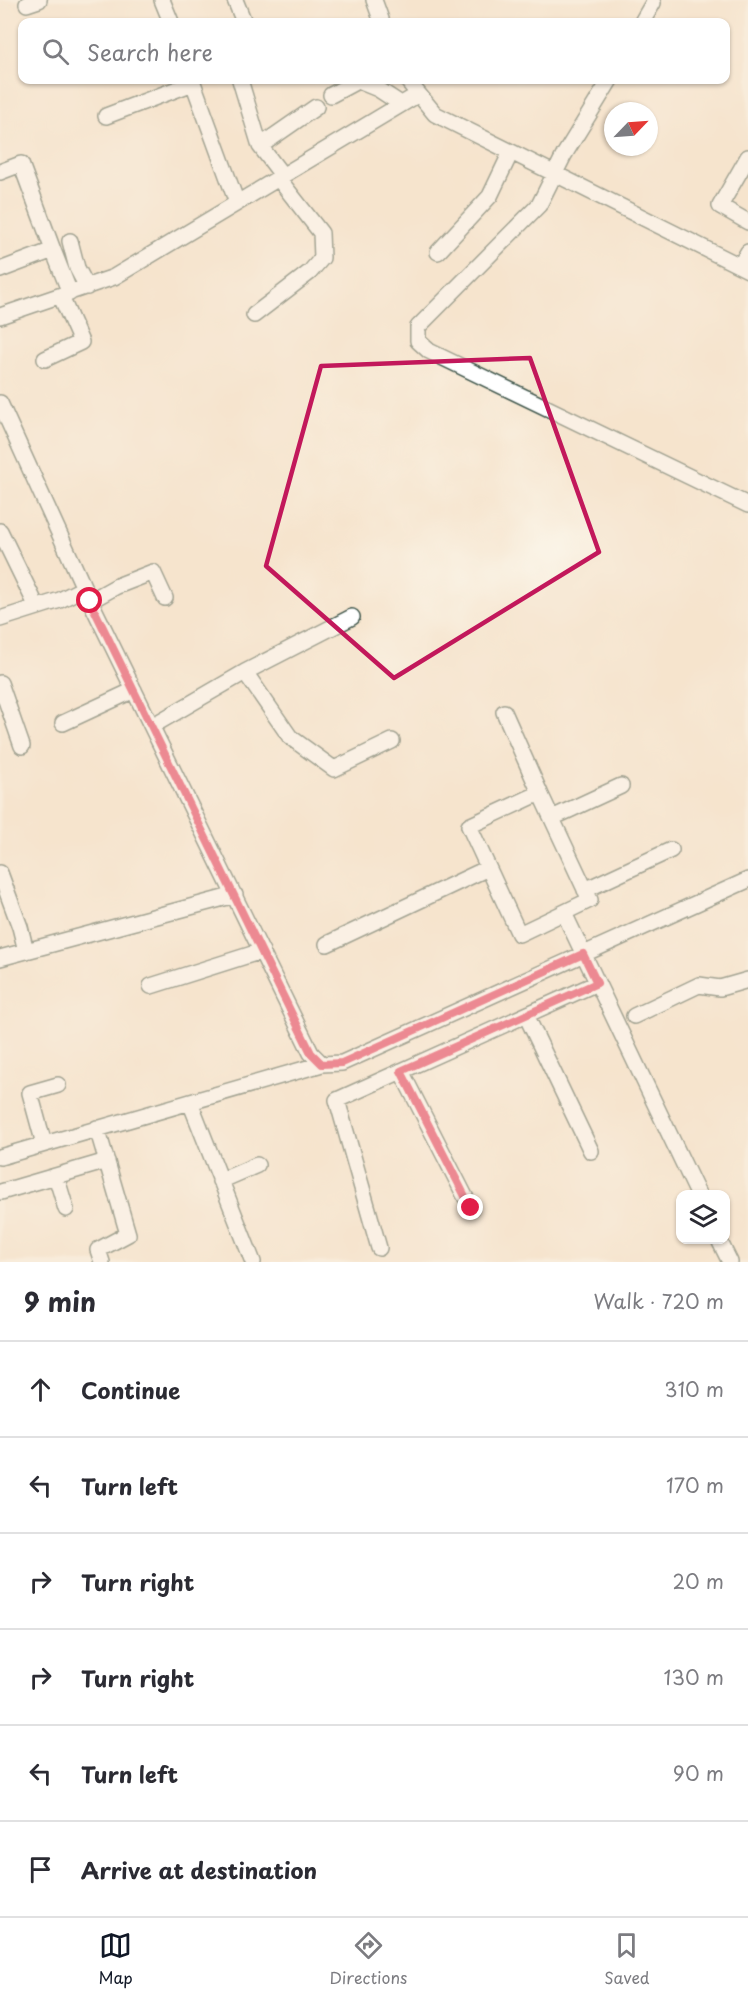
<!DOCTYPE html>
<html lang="en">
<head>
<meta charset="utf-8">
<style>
	:root { --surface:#fff; --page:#f2f2f3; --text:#2b2b33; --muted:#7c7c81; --line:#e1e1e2; --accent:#111827 }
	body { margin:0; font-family:"Playpen Sans",sans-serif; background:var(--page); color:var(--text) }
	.controls { position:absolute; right:18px; bottom:18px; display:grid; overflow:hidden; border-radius:12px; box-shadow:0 2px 4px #0004 }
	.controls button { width:54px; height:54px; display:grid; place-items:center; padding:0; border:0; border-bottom:2px solid var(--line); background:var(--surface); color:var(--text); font:30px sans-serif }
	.compass { position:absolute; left:604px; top:102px; width:54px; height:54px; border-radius:50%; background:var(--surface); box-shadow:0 2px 4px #0004; rotate:65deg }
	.stop { position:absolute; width:18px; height:18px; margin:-14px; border:4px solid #e11d48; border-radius:50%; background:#fff }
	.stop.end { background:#e11d48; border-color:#fff; box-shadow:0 2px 6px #0008 }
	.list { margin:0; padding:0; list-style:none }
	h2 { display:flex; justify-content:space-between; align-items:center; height:78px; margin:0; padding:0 24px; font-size:26px }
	h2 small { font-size:20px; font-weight:400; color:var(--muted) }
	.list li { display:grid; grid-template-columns:39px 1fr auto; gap:18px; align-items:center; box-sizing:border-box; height:96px; padding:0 24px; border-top:2px solid var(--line) }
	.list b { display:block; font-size:22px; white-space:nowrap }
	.list em { font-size:20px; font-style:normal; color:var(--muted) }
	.icon { flex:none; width:33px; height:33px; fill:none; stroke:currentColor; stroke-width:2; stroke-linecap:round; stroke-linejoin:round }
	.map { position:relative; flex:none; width:748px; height:1262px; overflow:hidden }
	.search { position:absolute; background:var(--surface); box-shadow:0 2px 4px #0004; left:18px; right:18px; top:18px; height:66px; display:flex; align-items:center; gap:15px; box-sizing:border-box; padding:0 21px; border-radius:12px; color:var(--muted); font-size:22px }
	.sheet { height:654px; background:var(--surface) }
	nav { display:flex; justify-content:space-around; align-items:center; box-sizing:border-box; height:84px; border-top:2px solid var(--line); background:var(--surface); font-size:16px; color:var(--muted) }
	nav a { display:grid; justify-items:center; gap:3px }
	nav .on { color:var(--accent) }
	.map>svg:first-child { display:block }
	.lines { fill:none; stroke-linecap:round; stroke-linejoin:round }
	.minor-casing { stroke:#3f564b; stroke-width:18 }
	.minor { stroke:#fff; stroke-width:15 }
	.route { stroke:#e11d48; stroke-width:8 }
	.marked { fill:none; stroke:#c2185b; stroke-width:4.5; stroke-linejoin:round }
</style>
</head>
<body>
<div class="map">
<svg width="748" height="1262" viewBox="0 0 748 1262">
	<rect width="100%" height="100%" fill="#fbf7ec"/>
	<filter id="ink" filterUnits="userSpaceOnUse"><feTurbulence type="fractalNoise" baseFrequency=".0167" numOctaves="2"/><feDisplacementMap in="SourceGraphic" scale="12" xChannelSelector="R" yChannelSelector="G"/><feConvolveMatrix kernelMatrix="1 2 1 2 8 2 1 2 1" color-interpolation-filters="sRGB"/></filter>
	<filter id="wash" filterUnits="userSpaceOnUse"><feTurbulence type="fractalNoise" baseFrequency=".008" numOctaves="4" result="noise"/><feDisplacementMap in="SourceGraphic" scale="24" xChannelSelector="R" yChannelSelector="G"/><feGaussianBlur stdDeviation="1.35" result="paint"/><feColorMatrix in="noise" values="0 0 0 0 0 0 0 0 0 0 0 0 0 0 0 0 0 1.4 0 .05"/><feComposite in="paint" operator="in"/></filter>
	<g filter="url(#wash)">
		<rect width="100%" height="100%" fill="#f6e4cd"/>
	</g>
	<g filter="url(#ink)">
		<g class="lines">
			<defs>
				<path id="minor" d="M 162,0 L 171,22
					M 235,0 L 244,22
					M 374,0 L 382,22
					M 27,4 L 39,0
					M 642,22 L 653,3
					M 192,80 L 237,203
					M 240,80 L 260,146 L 282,175
					M 356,80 L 378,89 L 401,104
					M 407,80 L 435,114 L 748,270
					M 610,80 L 564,155 L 539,205 L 418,327 L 418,341 L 429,351 L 748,505
					M 331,95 L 357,81
					M 106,116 L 193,83
					M 260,146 L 316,107
					M 748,157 L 720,206 L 748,222
					M 0,172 L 21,164 L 53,250
					M 70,241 L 77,268 L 87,287
					M 438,252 L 490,196 L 511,152
					M 740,266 L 748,252
					M 0,270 L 53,250 L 70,293
					M 254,315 L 310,272 L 322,258 L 321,233 L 278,178
					M 0,316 L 114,277 L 417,95
					M 45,359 L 81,342 L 61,297
					M 0,403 L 84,588 L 311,1053 L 322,1064 L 342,1063 L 748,880
					M 0,531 L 37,607
					M 90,601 L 117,586 L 153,572 L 165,598
					M 0,619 L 60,600 L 84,588
					M 245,672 L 352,617
					M 0,683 L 22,746
					M 504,712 L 540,793
					M 63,723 L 134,690
					M 152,726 L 245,672 L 290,737 L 334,769 L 392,741
					M 540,793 L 590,900 L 519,934 L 469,826 Z
					M 552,818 L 621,786
					M 0,873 L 20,927 L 26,951
					M 585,890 L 671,850
					M 564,913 L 698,1194
					M 327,944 L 488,868
					M 0,958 L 235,895
					M 151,986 L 262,951
					M 526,1015 L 591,1151
					M 634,1016 L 699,985 L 720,988 L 748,980
					M 401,1071 L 471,1208
					M 190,1102 L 253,1262
					M 97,1128 L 128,1234 L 98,1250 L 102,1262
					M 44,1144 L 30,1093 L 58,1085
					M 0,1157 L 322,1064
					M 56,1176 L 66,1209
					M 220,1181 L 257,1165
					M 1,1192 L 107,1161
					M 719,1240 L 730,1262
					M 379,1248 L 337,1100 L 597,983"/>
			</defs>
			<use href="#minor" class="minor-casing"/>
			<use href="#minor" class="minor"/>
		</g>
	</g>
	<g class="lines" filter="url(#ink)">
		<path class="route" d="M 90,601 L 311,1053 L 322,1064 L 342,1063 L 583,954 L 597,983 L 401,1071 L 471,1208"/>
	</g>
	<path d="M0 0H748V1262H0ZM 530,358 L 599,552 L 394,678 L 266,566 L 321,366 Z" fill="#f6e4cd" fill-opacity=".55" fill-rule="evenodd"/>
	<path class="marked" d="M 530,358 L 599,552 L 394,678 L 266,566 L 321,366 Z"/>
</svg>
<div class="controls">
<button><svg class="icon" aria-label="layers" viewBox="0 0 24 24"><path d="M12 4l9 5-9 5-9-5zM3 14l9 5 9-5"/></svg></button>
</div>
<svg class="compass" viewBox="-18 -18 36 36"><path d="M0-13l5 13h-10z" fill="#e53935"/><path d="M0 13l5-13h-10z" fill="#7c7c81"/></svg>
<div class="stop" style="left:90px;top:601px"></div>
<div class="stop end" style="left:471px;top:1208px"></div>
<div class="search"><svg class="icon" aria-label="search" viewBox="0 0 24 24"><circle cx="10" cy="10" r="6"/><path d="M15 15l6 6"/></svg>Search here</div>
</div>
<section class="sheet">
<h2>9 min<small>Walk · 720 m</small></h2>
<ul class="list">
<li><svg class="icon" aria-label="ahead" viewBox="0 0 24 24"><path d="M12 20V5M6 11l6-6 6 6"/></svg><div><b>Continue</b></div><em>310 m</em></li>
<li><svg class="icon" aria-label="left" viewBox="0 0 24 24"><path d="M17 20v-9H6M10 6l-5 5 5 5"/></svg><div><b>Turn left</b></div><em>170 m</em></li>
<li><svg class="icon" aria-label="right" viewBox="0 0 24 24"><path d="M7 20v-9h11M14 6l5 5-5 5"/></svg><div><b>Turn right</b></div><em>20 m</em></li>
<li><svg class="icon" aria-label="right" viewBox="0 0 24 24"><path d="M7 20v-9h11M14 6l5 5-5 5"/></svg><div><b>Turn right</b></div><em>130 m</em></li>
<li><svg class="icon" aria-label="left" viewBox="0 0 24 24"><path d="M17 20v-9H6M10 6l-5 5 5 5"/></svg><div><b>Turn left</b></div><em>90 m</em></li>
<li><svg class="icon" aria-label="arrive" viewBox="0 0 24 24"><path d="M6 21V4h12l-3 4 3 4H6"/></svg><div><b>Arrive at destination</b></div></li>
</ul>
</section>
<nav>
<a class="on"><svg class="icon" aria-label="map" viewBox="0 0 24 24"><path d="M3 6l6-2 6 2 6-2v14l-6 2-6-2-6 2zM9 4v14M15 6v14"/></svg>Map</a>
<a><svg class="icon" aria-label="directions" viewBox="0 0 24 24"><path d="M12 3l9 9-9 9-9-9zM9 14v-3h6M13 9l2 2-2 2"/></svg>Directions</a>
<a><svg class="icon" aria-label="saved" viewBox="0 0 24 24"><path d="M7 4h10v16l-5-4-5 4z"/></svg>Saved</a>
</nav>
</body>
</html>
